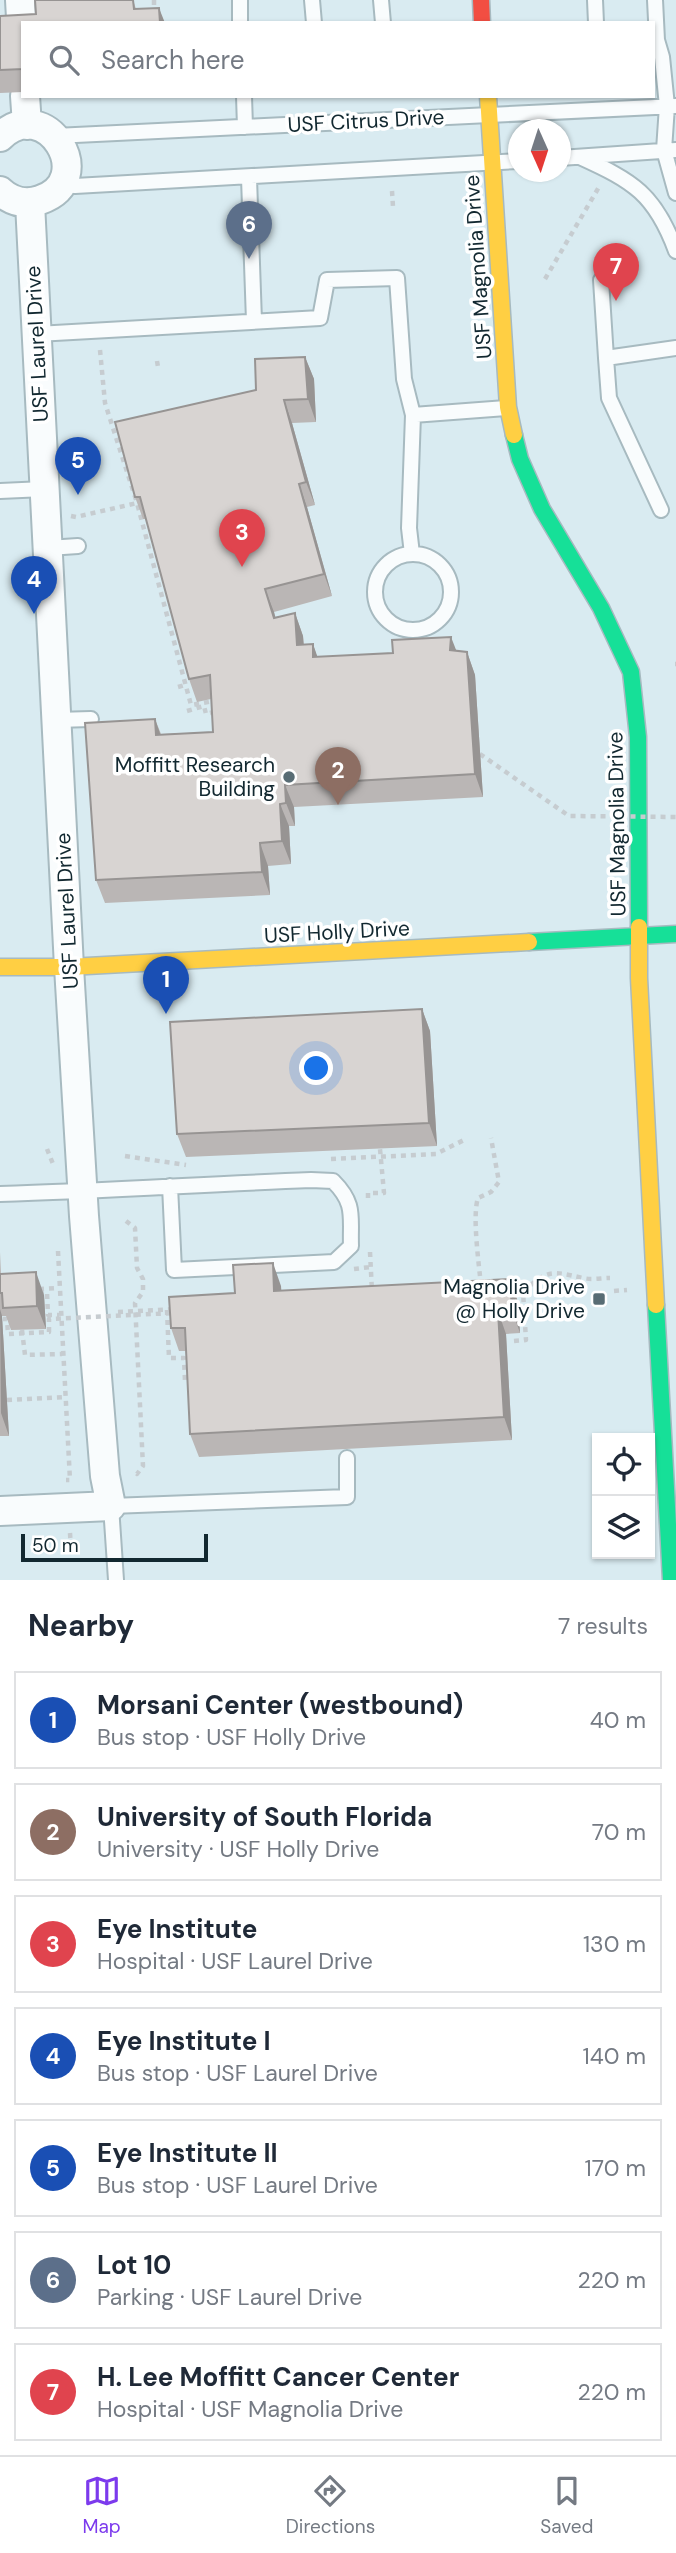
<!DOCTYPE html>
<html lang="en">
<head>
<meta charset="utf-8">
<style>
	:root { --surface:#fff; --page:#f6f6f7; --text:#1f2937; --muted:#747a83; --line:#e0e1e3; --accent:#7c3aed }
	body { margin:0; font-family:"DM Sans",sans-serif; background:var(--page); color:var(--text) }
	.controls { position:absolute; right:21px; bottom:21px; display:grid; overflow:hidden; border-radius:0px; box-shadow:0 2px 5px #0004 }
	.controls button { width:63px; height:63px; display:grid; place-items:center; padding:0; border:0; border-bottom:2px solid var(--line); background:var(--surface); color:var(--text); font:35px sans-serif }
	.compass { position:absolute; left:508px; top:119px; width:63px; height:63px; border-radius:50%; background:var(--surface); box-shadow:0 2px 5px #0004; rotate:177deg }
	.scale { position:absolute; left:21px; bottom:18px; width:187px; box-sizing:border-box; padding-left:7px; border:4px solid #122830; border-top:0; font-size:19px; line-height:24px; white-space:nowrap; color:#122830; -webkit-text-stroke:5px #fff; paint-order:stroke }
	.you { position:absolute; left:317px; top:1069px; width:24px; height:24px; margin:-18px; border:5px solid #fff; border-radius:50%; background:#1a73e8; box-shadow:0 0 0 10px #1a73e833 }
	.badge { display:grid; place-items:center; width:46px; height:46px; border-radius:50%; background:var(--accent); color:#fff; font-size:23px; font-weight:700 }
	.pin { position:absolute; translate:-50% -58px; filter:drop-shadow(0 2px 4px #0008) }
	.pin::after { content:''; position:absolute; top:37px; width:24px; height:21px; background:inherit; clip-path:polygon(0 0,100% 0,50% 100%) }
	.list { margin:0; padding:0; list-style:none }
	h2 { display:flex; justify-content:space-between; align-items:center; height:91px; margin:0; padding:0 28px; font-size:30px }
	h2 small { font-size:23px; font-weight:400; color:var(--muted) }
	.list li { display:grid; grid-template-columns:46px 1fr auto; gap:21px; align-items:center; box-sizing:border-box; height:98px; margin:0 14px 14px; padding:0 14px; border:2px solid var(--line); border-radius:0px }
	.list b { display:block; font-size:26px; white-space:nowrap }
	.list p { margin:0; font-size:23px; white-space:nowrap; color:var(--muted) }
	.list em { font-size:23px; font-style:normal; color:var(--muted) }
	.icon { flex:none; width:38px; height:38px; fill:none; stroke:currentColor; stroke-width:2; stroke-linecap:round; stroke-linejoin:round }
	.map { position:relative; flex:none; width:676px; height:1580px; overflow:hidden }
	.search { position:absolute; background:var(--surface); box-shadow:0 2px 5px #0004; left:21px; right:21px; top:21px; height:77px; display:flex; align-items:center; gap:18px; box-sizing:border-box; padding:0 24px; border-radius:0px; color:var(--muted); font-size:26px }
	.sheet { height:875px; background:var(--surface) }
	nav { display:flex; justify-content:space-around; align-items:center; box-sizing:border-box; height:98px; border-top:2px solid var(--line); background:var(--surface); font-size:19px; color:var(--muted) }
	nav a { display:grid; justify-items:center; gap:4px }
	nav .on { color:var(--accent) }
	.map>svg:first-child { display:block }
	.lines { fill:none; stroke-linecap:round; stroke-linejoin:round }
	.lane-casing { stroke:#a7bac0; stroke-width:18 }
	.street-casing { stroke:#a7bac0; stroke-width:32 }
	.fast-casing { stroke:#a7bac0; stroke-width:19 }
	.slow-casing { stroke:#a7bac0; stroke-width:19 }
	.jam-casing { stroke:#a7bac0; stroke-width:19 }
	.path { stroke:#c6ccd0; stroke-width:4.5; stroke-dasharray:5 5; stroke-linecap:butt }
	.lane { stroke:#f9fcfd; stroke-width:14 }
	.street { stroke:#f9fcfd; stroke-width:28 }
	.fast { stroke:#16e098; stroke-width:16 }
	.slow { stroke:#ffcf43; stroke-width:16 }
	.jam { stroke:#f24e42; stroke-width:16 }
	.path-bridge { stroke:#c6ccd0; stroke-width:4.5; stroke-dasharray:5 5; stroke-linecap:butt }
	.wall { fill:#bab6b5 }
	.shaded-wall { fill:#979493 }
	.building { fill:#d8d4d2; stroke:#979493; stroke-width:2 }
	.poi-dot { fill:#586c74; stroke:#fff; stroke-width:2.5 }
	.labels { text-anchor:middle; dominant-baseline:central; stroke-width:7; stroke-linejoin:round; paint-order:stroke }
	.street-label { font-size:21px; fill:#122830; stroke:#fff }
	.poi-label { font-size:21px; fill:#122830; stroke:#fff; text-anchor:end }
</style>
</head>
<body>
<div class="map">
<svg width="676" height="1580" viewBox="0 0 676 1580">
	<rect width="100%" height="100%" fill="#d9ebf1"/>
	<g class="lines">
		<defs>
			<path id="lane" d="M 240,0 L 240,23
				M 312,0 L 314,23
				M 381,0 L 383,23
				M 595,0 L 596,23
				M 655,0 L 657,40 L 662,57 L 667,106 L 664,150 L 676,193
				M 244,96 L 245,127
				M 55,136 L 676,106
				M 580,157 C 633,181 655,194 676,251
				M 560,158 L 676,150
				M 249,178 L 254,321
				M 63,181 L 75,186 L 518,161
				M 601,280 L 606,358 L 676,348
				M 37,334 L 320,318 L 327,280 L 397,278 L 404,379 L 413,415
				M 606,358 L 609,398 L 661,510
				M 0,491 L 44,489
				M 48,548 L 78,546
				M 412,554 L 409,528 L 413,415 L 506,408
				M375 592a38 38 0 1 1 76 0a38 38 0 1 1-76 0Z
				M 56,720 L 91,719
				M 0,1194 C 104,1191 207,1184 311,1180 L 333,1181 C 356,1204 350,1216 351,1246 L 334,1262 L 174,1270 L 170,1186
				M 116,1580 L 111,1506 L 347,1497 L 347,1458"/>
			<path id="street" d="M 20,0 L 23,54
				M 25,96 L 27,125
				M 0,137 C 46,92 100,180 40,200 C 25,205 12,202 0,191
				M 0,1511 L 111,1506 L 105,1476 L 84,1216 L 69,967 L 30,203"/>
			<path id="fast" d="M 514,435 L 520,459 L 542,509 L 601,608 L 631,672 L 638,737 L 639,927
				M 529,942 L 676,934
				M 656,1305 L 671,1580"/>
			<path id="slow" d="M 488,96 L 508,407 L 514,435
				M 639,927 L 639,978 L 656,1305
				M 0,967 L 69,967 L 529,942"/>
			<path id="jam" d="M 481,0 L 482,23"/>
		</defs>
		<use href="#lane" class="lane-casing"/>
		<use href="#street" class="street-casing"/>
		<use href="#fast" class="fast-casing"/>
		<use href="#slow" class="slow-casing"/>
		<use href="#jam" class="jam-casing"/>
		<path class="path" d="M 154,0 L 154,23
			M 379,96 L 379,98
			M 392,191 L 393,207
			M 545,279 L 599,187
			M 100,350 L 105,403 L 137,503
			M 157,361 L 158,367
			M 71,516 L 76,517 L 137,503 L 191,705 L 214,701
			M 675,664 L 676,664
			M 178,687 L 185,685
			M 187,711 L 204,706 L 206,714 L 214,712
			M 47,1149 L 53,1164
			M 125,1156 L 186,1165
			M 331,1159 L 436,1154 L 466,1139
			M 368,1198 L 368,1193 L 384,1193 L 380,1149
			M 126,1221 L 135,1228 L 137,1268 L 143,1279 L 143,1292 L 135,1303 L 143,1466 L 137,1474 L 131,1473
			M 58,1251 L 70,1480 L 66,1480
			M 370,1252 L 372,1292
			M 354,1269 L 371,1267
			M 481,1286 C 479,1264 472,1216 478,1198 L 491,1192 L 499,1182 L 491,1138
			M 39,1289 L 58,1288
			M 614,1291 L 627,1290
			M 39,1292 L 47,1292 L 48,1315 L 59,1315
			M 510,1292 L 523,1292
			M 167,1310 L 169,1358 L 184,1358 L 185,1381 L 192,1380
			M 118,1312 L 176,1309
			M 22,1330 L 25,1355 L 62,1354
			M 514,1341 L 526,1340 L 523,1292 C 548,1269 551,1271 583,1278 C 591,1280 601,1278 610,1278
			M 7,1400 L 65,1397
			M 70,1533 L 71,1549"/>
		<use href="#lane" class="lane"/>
		<use href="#street" class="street"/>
		<use href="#fast" class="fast"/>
		<use href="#slow" class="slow"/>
		<use href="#jam" class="jam"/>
		<path class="path-bridge" d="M 480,754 L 569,816 L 676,817
			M 3,1319 L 7,1319 L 8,1334 L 49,1332 L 49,1319 L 174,1313"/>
	</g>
	<path class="wall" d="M 133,0 L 136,9 L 23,23 L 23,92 L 0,93 L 0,16 L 36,14 Z
		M 305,357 L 314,379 L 316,422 L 292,423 L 315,505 L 307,507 L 332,596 L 274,612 L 275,618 L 295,613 L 303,636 L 304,645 L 313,644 L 317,657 L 456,651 L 467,652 L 475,675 L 483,797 L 294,807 L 295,826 L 289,826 L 291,864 L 268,866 L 270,895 L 105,903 L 96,880 L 155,719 L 161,734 L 213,732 L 211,699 L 197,702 L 189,679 L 146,519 L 143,519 L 135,497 Z
		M 422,1009 L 430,1031 L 437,1146 L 186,1157 L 177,1134 Z
		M 0,1252 L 1,1274 L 44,1295 L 46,1329 L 11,1330 L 6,1316 L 2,1316 L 9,1436 L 0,1436 Z
		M 510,1279 L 518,1302 L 520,1333 L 506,1334 L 512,1440 L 199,1457 L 190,1434 L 186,1351 L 179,1351 L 171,1328 L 235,1293 L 281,1286 L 281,1291 Z"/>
	<path class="shaded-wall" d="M 159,8 L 165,23 L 160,23 Z
		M 305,357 L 314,379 L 316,422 L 308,399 Z
		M 284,400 L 292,423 L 315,505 L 306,482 Z
		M 299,484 L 307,507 L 332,596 L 324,574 Z
		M 265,589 L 274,612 L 282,641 L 274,618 Z
		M 295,613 L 303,636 L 305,668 L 297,645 Z
		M 451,637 L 460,660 L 450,650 Z
		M 313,644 L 321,667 L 313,657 Z
		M 467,652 L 475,675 L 483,797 L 475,774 Z
		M 155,719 L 163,742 L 156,735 Z
		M 285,785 L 294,807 L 295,826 L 286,803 Z
		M 280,804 L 289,826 L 291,864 L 282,841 Z
		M 260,843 L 268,866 L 270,895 L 262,872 Z
		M 422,1009 L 430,1031 L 437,1146 L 429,1123 Z
		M 273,1263 L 281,1286 L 283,1314 L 274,1291 Z
		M 36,1272 L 44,1295 L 46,1329 L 37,1306 Z
		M 510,1279 L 518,1302 L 520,1333 L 512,1310 Z
		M 0,1309 L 2,1316 L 9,1436 L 1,1413 Z
		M 498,1311 L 506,1334 L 512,1440 L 504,1417 Z"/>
	<path class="building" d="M 35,0 L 133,0 L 134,9 L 159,8 L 160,23 L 23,23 L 23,69 L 0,70 L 0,16 L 36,14 Z
		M 305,357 L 308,399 L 284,400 L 306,482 L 299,484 L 324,574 L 265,589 L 274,618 L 295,613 L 297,645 L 313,644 L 313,657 L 393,653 L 392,640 L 451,637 L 450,650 L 467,652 L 475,774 L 285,785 L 286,803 L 280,804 L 282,841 L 260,843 L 262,872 L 96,880 L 85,723 L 155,719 L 156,735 L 213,732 L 210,675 L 189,679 L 140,497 L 135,497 L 115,422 L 256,390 L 255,359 Z
		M 422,1009 L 429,1123 L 177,1134 L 170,1022 Z
		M 273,1263 L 274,1291 L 510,1279 L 512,1310 L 498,1311 L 504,1417 L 190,1434 L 185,1328 L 171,1328 L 169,1297 L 235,1293 L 233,1265 Z
		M 36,1272 L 37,1306 L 3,1308 L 2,1293 L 0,1293 L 0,1274 Z"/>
	<g class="poi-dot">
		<circle cx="289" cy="777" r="7"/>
		<rect x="592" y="1292" width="14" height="14" rx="3.5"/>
	</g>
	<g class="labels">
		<g class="street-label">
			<text transform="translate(366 121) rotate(-3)">USF Citrus Drive</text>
			<text transform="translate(478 267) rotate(-94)">USF Magnolia Drive</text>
			<text transform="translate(37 344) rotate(-93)">USF Laurel Drive</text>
			<text transform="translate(617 824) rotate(-91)">USF Magnolia Drive</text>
			<text transform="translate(67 911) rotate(-93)">USF Laurel Drive</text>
			<text transform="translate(337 932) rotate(-3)">USF Holly Drive</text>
		</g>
		<g class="poi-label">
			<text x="275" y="765">Moffitt Research<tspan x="275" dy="24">Building</tspan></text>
			<text x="585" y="1287">Magnolia Drive<tspan x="585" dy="24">@ Holly Drive</tspan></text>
		</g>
	</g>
</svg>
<div class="controls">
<button><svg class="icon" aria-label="locate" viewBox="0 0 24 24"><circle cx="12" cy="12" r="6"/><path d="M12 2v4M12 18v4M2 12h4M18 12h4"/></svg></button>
<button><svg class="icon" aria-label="layers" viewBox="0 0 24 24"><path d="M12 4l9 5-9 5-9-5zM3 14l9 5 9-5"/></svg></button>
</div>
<svg class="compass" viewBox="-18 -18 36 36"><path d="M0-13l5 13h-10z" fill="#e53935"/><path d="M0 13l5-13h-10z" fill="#747a83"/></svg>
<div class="scale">50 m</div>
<div class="you"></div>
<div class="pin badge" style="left:166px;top:1014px;background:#1a4fb4">1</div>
<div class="pin badge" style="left:338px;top:805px;background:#8d6e63">2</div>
<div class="pin badge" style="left:242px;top:567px;background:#e0444e">3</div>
<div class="pin badge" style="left:34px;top:614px;background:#1a4fb4">4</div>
<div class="pin badge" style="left:78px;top:495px;background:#1a4fb4">5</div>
<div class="pin badge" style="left:249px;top:259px;background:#5c6f8a">6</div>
<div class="pin badge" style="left:616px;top:301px;background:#e0444e">7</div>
<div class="search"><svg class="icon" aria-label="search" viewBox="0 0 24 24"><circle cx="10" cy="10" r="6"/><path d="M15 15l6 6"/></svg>Search here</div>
</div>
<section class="sheet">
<h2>Nearby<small>7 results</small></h2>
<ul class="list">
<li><span class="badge" style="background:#1a4fb4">1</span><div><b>Morsani Center (westbound)</b><p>Bus stop · USF Holly Drive</p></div><em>40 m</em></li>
<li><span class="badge" style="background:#8d6e63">2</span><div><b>University of South Florida</b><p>University · USF Holly Drive</p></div><em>70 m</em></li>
<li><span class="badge" style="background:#e0444e">3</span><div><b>Eye Institute</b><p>Hospital · USF Laurel Drive</p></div><em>130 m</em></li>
<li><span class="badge" style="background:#1a4fb4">4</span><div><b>Eye Institute I</b><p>Bus stop · USF Laurel Drive</p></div><em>140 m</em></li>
<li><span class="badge" style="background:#1a4fb4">5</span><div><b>Eye Institute II</b><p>Bus stop · USF Laurel Drive</p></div><em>170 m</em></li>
<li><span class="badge" style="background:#5c6f8a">6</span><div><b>Lot 10</b><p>Parking · USF Laurel Drive</p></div><em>220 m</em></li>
<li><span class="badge" style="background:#e0444e">7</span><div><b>H. Lee Moffitt Cancer Center</b><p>Hospital · USF Magnolia Drive</p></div><em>220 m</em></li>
</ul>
</section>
<nav>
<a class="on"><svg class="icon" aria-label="map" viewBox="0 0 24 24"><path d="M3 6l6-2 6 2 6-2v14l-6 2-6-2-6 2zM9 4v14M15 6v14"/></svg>Map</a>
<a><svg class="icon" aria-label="directions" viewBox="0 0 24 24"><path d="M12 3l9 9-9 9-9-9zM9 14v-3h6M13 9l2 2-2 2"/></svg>Directions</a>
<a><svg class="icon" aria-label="saved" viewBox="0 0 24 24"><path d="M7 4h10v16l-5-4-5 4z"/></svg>Saved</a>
</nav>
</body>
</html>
